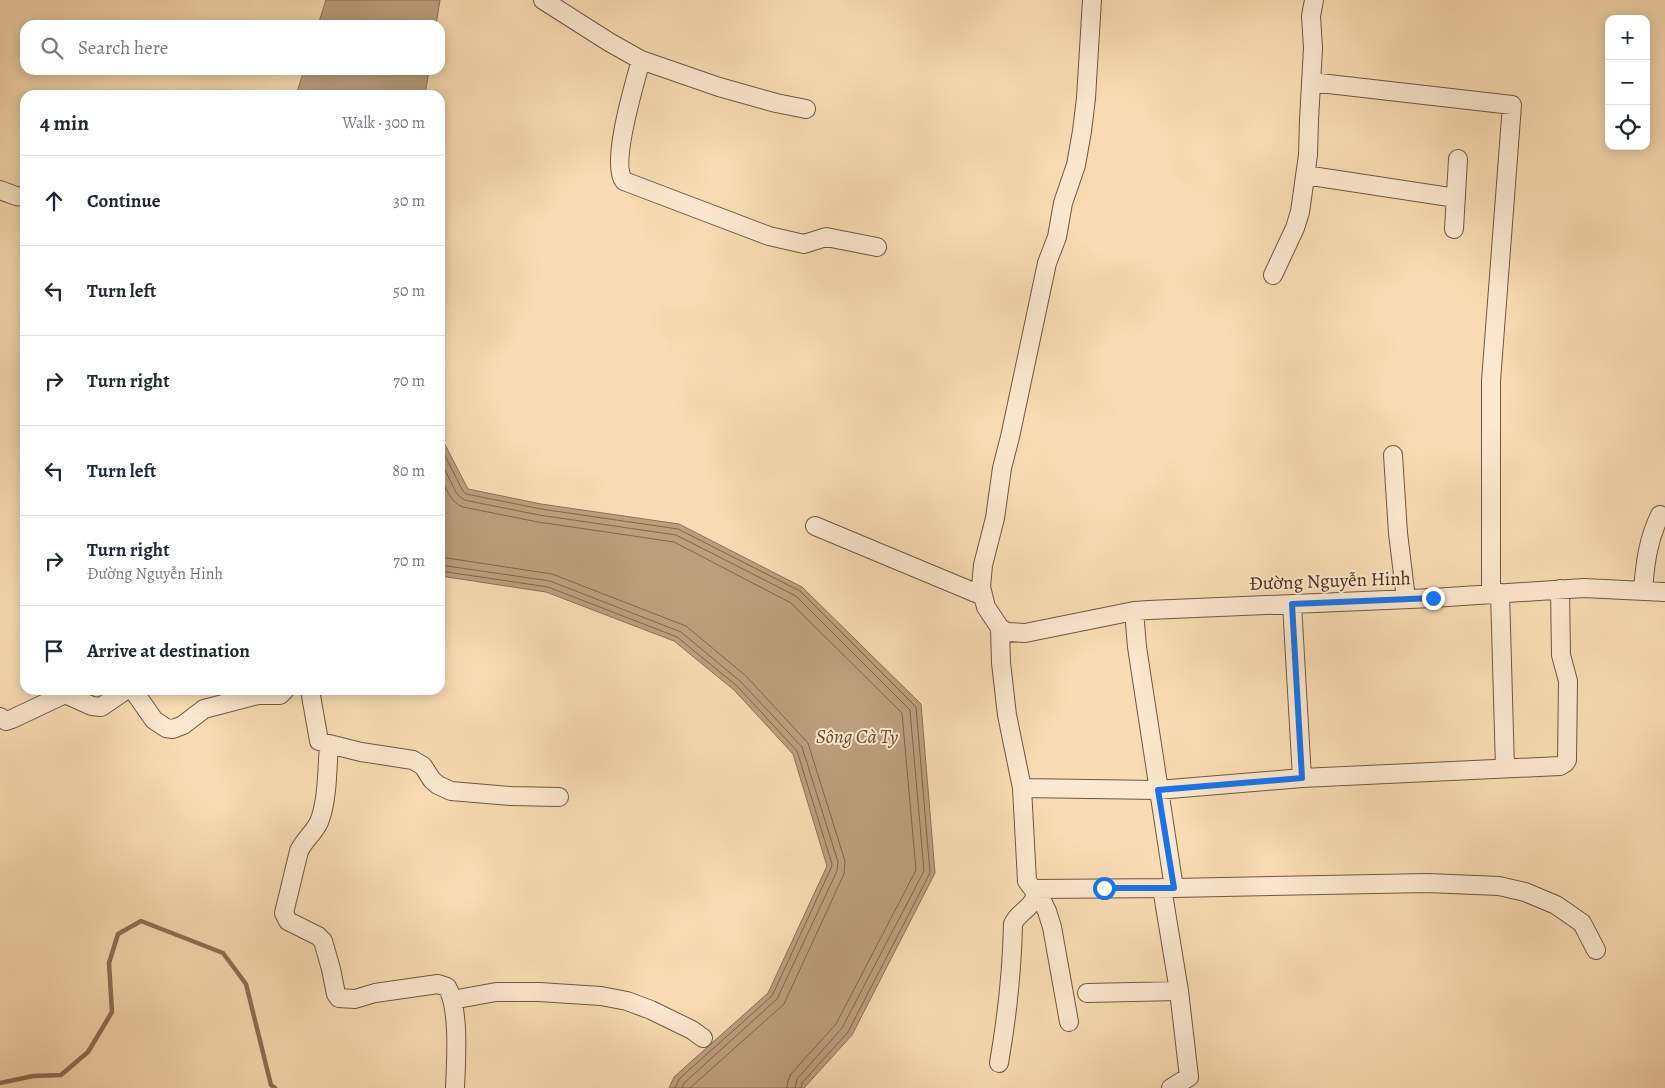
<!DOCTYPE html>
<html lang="en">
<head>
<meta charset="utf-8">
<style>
	:root { --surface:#fff; --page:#f2f2f3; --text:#1f2937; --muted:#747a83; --line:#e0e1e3 }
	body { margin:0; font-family:Alegreya,serif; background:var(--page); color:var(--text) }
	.controls { position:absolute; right:15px; top:15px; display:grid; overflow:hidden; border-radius:10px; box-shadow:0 2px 12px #0003 }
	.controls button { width:45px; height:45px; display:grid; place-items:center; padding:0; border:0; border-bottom:1px solid var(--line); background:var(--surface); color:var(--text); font:25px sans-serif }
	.stop { position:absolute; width:15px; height:15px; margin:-11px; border:4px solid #1a73e8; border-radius:50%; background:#fff }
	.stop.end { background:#1a73e8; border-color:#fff; box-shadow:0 1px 5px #0008 }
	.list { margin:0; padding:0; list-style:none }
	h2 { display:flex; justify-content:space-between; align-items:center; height:65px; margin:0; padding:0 20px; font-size:21px }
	h2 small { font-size:16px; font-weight:400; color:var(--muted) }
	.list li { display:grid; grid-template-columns:32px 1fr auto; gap:15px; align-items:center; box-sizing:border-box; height:90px; padding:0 20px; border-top:1px solid var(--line) }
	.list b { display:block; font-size:19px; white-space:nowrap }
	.list p { margin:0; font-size:16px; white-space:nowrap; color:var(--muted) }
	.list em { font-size:16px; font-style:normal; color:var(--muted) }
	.icon { flex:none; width:28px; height:28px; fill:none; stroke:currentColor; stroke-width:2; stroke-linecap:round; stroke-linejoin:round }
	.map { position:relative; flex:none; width:1665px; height:1088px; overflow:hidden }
	.search { position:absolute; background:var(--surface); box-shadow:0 2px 12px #0003; left:20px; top:20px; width:425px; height:55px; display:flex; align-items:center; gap:12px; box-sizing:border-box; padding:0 18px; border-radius:15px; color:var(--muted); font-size:19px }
	.panel { position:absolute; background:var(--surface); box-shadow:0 2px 12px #0003; left:20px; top:90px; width:425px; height:605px; border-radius:15px }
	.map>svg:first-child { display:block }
	.water { fill:#bd9f7e; stroke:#8e6f55 }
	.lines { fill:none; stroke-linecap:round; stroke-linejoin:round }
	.shore { stroke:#82644b; stroke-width:1 }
	.stream { stroke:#8e6f55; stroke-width:4.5 }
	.minor-casing { stroke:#74553f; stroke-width:20 }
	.minor { stroke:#fbe8ce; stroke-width:18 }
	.route { stroke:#1a73e8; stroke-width:6 }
	.labels { text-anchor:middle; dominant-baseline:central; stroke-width:4; stroke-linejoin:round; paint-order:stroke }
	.street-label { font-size:19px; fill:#482818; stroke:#fbe8ce }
	.water-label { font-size:20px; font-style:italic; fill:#654632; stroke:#fbe8ce }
</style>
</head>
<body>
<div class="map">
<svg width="1665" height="1088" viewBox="0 0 1665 1088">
	<rect width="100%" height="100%" fill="#f9dcb3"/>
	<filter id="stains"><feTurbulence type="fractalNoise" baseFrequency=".004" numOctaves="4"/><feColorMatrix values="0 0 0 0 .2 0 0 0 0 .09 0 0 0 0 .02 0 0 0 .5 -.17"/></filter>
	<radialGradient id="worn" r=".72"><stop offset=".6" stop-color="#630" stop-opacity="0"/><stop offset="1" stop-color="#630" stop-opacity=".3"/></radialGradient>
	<path class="water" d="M 326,0 L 440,0 L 436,25 L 318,25 Z
		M 304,70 L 429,70 L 425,95 L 296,95 Z
		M 440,435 L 468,489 L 541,504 L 679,524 L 802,587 L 921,704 L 935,873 L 852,1035 L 804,1088 L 669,1088 L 674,1077 L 768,993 L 827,866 L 793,754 L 734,690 L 674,641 L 546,592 L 440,576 Z"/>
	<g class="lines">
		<path class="shore" d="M 440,446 L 463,491 L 466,494 L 541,509 L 678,529 L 800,591 L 916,707 L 930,873 L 848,1032 L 802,1083 L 801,1088
			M 440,460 L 457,494 L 464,500 L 539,515 L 676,535 L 796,596 L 910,710 L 924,871 L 842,1028 L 797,1079 L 795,1088
			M 440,476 C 446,488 450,502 463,507 L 538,522 L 674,542 L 791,603 L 902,713 L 916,870 L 836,1024 L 791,1074 L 788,1081 L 787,1088
			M 440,557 L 552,574 L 686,626 L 746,676 L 808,743 L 845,861 L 844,874 L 784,1004 L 690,1088
			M 440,565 L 550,581 L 681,632 L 741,682 L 802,747 L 838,862 L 837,871 L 777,999 L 684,1083 L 682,1088
			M 440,571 L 548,587 L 677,637 L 737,686 L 797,751 L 832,864 L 831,868 L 772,996 L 679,1079 L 675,1088"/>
		<path class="stream" d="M 0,1083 L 33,1076 L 61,1075 L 88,1052 L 112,1012 L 109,963 L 118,934 L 141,921 L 223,953 L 246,984 L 271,1085 L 275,1088"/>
		<defs>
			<path id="minor" d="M 543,0 L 609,42 L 641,60 L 719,87 L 776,103 L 806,109
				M 1092,0 L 1086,98 L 1082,131 L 1076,165 L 1063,203 L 1057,237 L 1047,263 L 1010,437 L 1002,468 L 995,518 L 983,565 L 981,587 L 986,607 L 1000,628 L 1007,632 L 1025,633 L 1134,611 L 1149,610 L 1433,598 L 1584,588 L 1665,592
				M 641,60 C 635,82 610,164 624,181 L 769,236 L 804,244 L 826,237 L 877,247
				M 1311,82 L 1512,105 L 1491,381 L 1491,593
				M 1305,175 L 1456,198
				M 0,190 L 16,196 L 25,197
				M 1454,229 L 1458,159
				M 1273,275 L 1295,228 L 1300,212 L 1308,155 L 1309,120 L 1313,48 L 1311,16 L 1314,0
				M 1393,455 L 1398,533 L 1406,599
				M 815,526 L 983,596
				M 1643,591 C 1645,563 1648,540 1660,515
				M 1500,593 L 1505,768
				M 1292,604 L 1302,778
				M 1134,611 L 1137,647 L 1174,888
				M 1000,628 L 1001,663 L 1007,715 L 1022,788 L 1027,881 L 1033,889 L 1174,888 L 1427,883 L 1499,886 L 1525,892 L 1556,905 L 1582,923 L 1596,950
				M 133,690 L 154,720 L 166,728 L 173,729 L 183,725 L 204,709 L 258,695 L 280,695 L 285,690
				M 310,690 L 319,741 L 329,744 C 327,768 328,800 319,822 C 314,833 304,840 299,851 L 284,913 L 288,921 L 318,936 L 323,941 L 331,969 L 336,994 L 339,998 L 355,999 L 375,993 L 438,984 L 447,987 C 460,1008 456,1063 455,1088
				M 0,717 L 6,721 L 12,719 L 65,694 L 92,706 L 101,707 L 126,690
				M 329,744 L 361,752 L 413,760 L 423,766 L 432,780 L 438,785 L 451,791 L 511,796 L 559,797
				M 1022,788 L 1158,790 L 1302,778 L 1560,766 L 1565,763 L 1567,760 L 1568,681 L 1561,655 L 1560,589
				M 1162,888 L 1179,991 L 1189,1077 L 1171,1088
				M 1034,900 L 1043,903 L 1047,911 L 1052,927 L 1069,1022
				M 1087,993 L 1179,991
				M 452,1000 L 496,992 L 539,992 L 601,996 L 627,1001 L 651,1010 L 692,1030 L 703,1038
				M 999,1063 C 1007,1017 1012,971 1013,924 C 1017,914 1028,910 1033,901 C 1035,898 1036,893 1037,889"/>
		</defs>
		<use href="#minor" class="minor-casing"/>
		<use href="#minor" class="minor"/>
	</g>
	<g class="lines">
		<path class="route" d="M 1104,888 L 1174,888 L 1158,790 L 1302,778 L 1292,604 L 1433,598"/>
	</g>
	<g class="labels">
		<g class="street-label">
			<text transform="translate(1330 581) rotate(-2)">Đường Nguyễn Hinh</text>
		</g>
		<g class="water-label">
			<text x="857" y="736">Sông Cà Ty</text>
		</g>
	</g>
	<rect width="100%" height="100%" filter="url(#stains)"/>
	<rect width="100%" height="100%" fill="url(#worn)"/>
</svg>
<div class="controls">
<button>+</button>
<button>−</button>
<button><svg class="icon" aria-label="locate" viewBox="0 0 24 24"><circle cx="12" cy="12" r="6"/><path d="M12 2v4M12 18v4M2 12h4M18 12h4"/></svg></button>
</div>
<div class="stop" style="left:1104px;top:888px"></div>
<div class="stop end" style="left:1433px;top:598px"></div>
<div class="search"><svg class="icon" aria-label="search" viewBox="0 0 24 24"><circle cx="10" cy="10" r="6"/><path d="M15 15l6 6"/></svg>Search here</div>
<section class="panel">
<h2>4 min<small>Walk · 300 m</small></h2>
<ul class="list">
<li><svg class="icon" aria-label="ahead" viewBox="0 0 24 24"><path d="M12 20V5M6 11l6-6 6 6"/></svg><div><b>Continue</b></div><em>30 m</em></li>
<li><svg class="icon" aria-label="left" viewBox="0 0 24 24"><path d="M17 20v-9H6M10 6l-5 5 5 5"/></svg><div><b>Turn left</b></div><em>50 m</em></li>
<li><svg class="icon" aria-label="right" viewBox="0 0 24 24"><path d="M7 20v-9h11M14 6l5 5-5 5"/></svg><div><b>Turn right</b></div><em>70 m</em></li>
<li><svg class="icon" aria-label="left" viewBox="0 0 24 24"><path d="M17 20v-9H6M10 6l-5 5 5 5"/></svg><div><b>Turn left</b></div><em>80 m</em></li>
<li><svg class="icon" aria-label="right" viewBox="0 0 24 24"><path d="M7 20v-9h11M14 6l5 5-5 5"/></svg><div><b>Turn right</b><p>Đường Nguyễn Hinh</p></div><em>70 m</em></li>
<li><svg class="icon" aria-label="arrive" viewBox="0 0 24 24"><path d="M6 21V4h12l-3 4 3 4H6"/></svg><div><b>Arrive at destination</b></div></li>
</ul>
</section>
</div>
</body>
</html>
